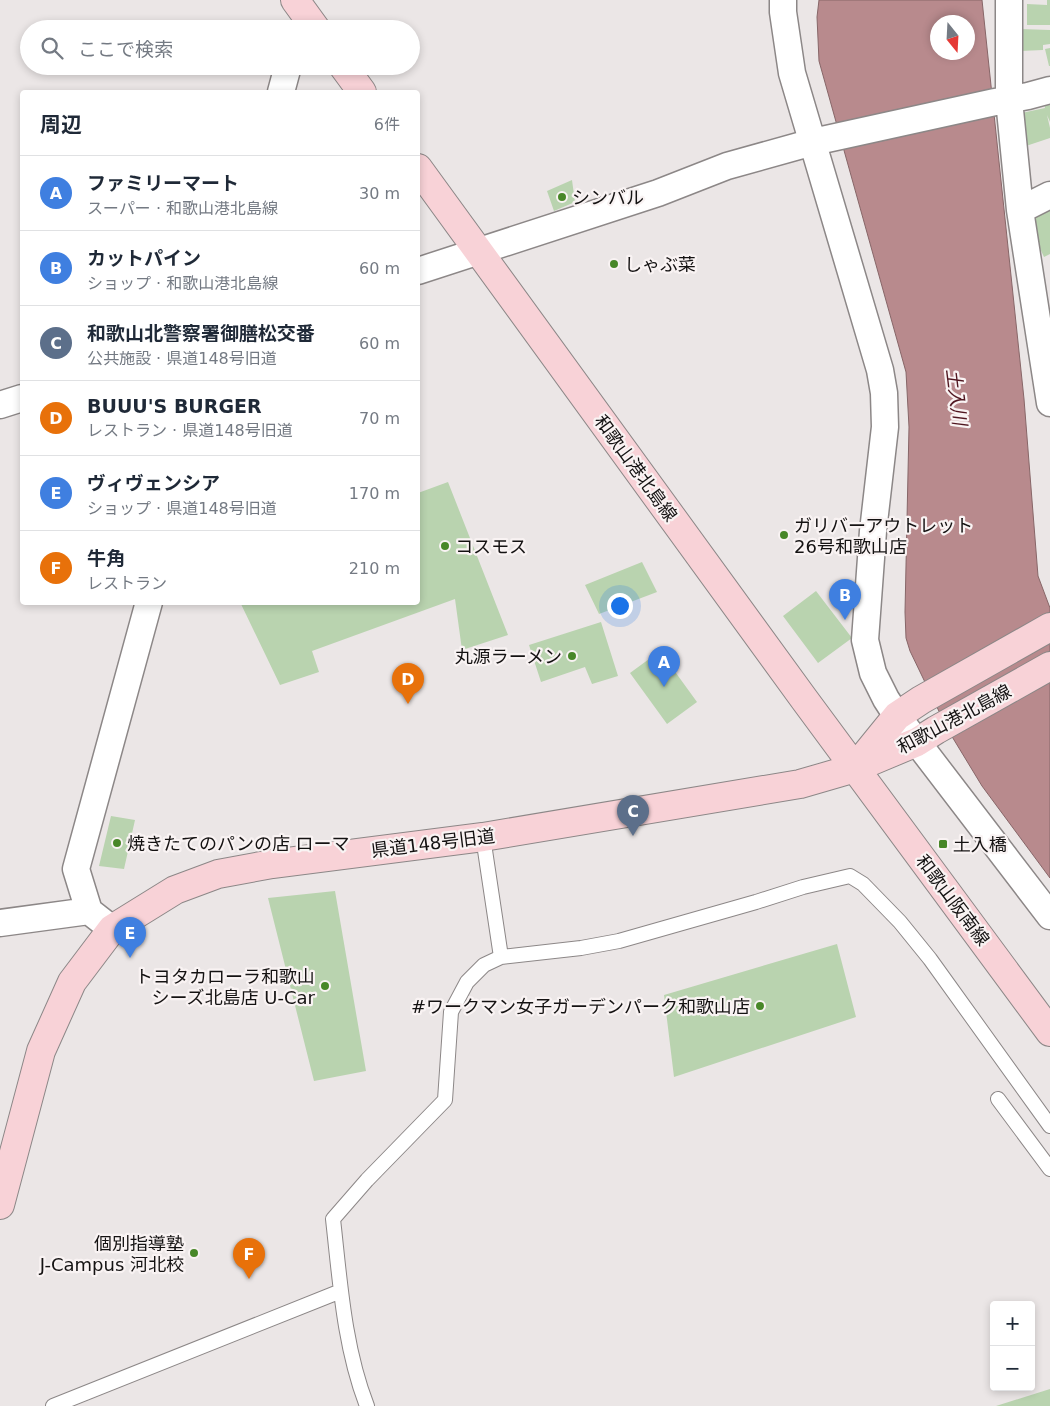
<!DOCTYPE html>
<html lang="ja">
<head>
<meta charset="utf-8">
<style>
	:root { --surface:#fff; --page:#f2f2f3; --text:#1f2937; --muted:#747a83; --line:#e0e1e3; --accent:#2563eb }
	body { margin:0; font-family:"DejaVu Sans","Noto Sans JP",sans-serif; background:var(--page); color:var(--text) }
	.controls { position:absolute; right:15px; bottom:15px; display:grid; overflow:hidden; border-radius:5px; box-shadow:0 2px 8px #0003 }
	.controls button { width:45px; height:45px; display:grid; place-items:center; padding:0; border:0; border-bottom:1px solid var(--line); background:var(--surface); color:var(--text); font:25px sans-serif }
	.compass { position:absolute; left:930px; top:15px; width:45px; height:45px; border-radius:50%; background:var(--surface); box-shadow:0 2px 8px #0003; rotate:162deg }
	.you { position:absolute; left:619px; top:605px; width:18px; height:18px; margin:-12px; border:4px solid #fff; border-radius:50%; background:#1a73e8; box-shadow:0 0 0 8px #1a73e833 }
	.badge { display:grid; place-items:center; width:32px; height:32px; border-radius:50%; background:var(--accent); color:#fff; font-size:16px; font-weight:700 }
	.pin { position:absolute; translate:-50% -41px; filter:drop-shadow(0 1px 2px #0008) }
	.pin::after { content:''; position:absolute; top:26px; width:18px; height:15px; background:inherit; clip-path:polygon(0 0,100% 0,50% 100%) }
	.list { margin:0; padding:0; list-style:none }
	h2 { display:flex; justify-content:space-between; align-items:center; height:65px; margin:0; padding:0 20px; font-size:21px }
	h2 small { font-size:16px; font-weight:400; color:var(--muted) }
	.list li { display:grid; grid-template-columns:32px 1fr auto; gap:15px; align-items:center; box-sizing:border-box; height:75px; padding:0 20px; border-top:1px solid var(--line) }
	.list b { display:block; font-size:19px; white-space:nowrap }
	.list p { margin:0; font-size:16px; white-space:nowrap; color:var(--muted) }
	.list em { font-size:16px; font-style:normal; color:var(--muted) }
	.icon { flex:none; width:28px; height:28px; fill:none; stroke:currentColor; stroke-width:2; stroke-linecap:round; stroke-linejoin:round }
	.map { position:relative; flex:none; width:1050px; height:1406px; overflow:hidden }
	.search { position:absolute; background:var(--surface); box-shadow:0 2px 8px #0003; left:20px; top:20px; width:400px; height:55px; display:flex; align-items:center; gap:12px; box-sizing:border-box; padding:0 18px; border-radius:28px; color:var(--muted); font-size:19px }
	.panel { position:absolute; background:var(--surface); box-shadow:0 2px 8px #0003; left:20px; top:90px; width:400px; height:515px; border-radius:5px }
	.map>svg:first-child { display:block }
	.water { fill:#b88a8d; stroke:#876668; fill-rule:evenodd }
	.building { fill:#b9d3af }
	.lines { fill:none; stroke-linecap:round; stroke-linejoin:round }
	.lane-casing { stroke:#8c8787; stroke-width:16 }
	.street-casing { stroke:#8c8787; stroke-width:29 }
	.secondary-casing { stroke:#8c8787; stroke-width:30 }
	.lane { stroke:#fff; stroke-width:14 }
	.street { stroke:#fff; stroke-width:26 }
	.secondary { stroke:#f8d2d7; stroke-width:28 }
	.poi-dot { fill:#488728; stroke:#f9f3f3; stroke-width:2 }
	.labels { text-anchor:middle; dominant-baseline:central; stroke-width:4.5; stroke-linejoin:round; paint-order:stroke }
	.poi-label { font-size:18px; fill:#141212; stroke:#f9f3f3; text-anchor:start }
	.street-label { font-size:18px; fill:#141212; stroke:#f9f3f3 }
	.water-label { font-size:19px; font-style:italic; fill:#511721; stroke:#f9f3f3 }
</style>
</head>
<body>
<div class="map">
<svg width="1050" height="1406" viewBox="0 0 1050 1406">
	<rect width="100%" height="100%" fill="#ebe6e6"/>
	<path class="water" d="M 819,0 L 982,0 L 1024,399 L 1038,576 L 1050,608 L 1050,878 L 982,786 L 948,730 L 910,651 L 906,638 L 905,612 L 909,427 L 906,372 L 819,61 L 817,17 ZM 938,22 L 968,22 L 968,52 L 938,52 Z"/>
	<path class="building" d="M 1047,0 L 1050,0 L 1050,25 L 1027,25 L 1027,4 L 1047,5 Z
		M 1020,29 L 1050,30 L 1050,44 L 1043,45 L 1043,50 L 1020,51 Z
		M 1050,48 L 1050,66 L 1049,66 L 1045,49 Z
		M 1050,100 L 1050,122 L 1047,115 L 1050,128 L 1050,138 L 1026,146 L 1017,114 L 1045,108 L 1044,102 Z
		M 572,180 L 575,202 L 554,211 L 547,191 Z
		M 1050,210 L 1050,254 L 1044,257 L 1028,223 L 1029,218 Z
		M 448,482 L 508,635 L 462,650 L 455,599 L 312,651 L 319,672 L 280,685 L 240,602 L 418,602 L 418,493 Z
		M 642,562 L 657,592 L 599,614 L 585,585 Z
		M 816,591 L 852,638 L 818,663 L 783,616 Z
		M 601,622 L 618,676 L 592,684 L 585,667 L 541,682 L 529,645 Z
		M 660,651 L 697,702 L 667,724 L 630,673 Z
		M 111,816 L 135,820 L 124,869 L 99,866 Z
		M 335,891 L 366,1071 L 314,1081 L 268,898 Z
		M 837,944 L 856,1017 L 674,1077 L 664,995 Z
		M 1050,1389 L 1050,1406 L 996,1406 Z"/>
	<g class="lines">
		<defs>
			<path id="lane" d="M 501,957 L 581,948 L 619,941 L 756,902 L 803,887 L 850,876 L 863,884 L 900,922 L 930,959 L 1050,1126
				M 998,1099 L 1050,1169
				M 53,1406 L 341,1291
				M 367,1406 C 344,1347 340,1281 333,1219 L 367,1180 L 445,1100 L 451,1012 L 467,982 L 484,965 L 501,957 L 483,837"/>
			<path id="street" d="M 783,0 L 783,12 L 792,73 L 880,370 L 884,393 L 885,427 L 873,531 L 865,640 L 873,673 L 886,699 L 897,716 L 1050,916
				M 1009,0 L 1009,100 L 1020,210 L 1050,403
				M 281,92 L 288,66
				M 1020,210 L 1050,195
				M 418,271 L 658,193 L 727,166 L 813,142 L 995,102 L 1028,96 L 1050,90
				M 0,405 L 22,398
				M 0,923 L 89,911
				M 112,929 L 89,911 L 76,869 L 149,602"/>
			<path id="secondary" d="M 295,0 L 316,29
				M 343,66 L 362,92
				M 418,168 L 804,699 L 1050,1032
				M 858,764 L 897,716 L 921,700 L 1050,627
				M 0,1205 L 41,1051 L 72,982 L 112,929 L 175,890 L 218,874 L 272,864 L 483,837 L 800,784 L 855,768 L 917,742 L 936,730 L 1050,666"/>
		</defs>
		<use href="#lane" class="lane-casing"/>
		<use href="#street" class="street-casing"/>
		<use href="#secondary" class="secondary-casing"/>
		<use href="#lane" class="lane"/>
		<use href="#street" class="street"/>
		<use href="#secondary" class="secondary"/>
	</g>
	<g class="poi-dot">
		<circle cx="562" cy="197" r="5"/>
		<circle cx="614" cy="264" r="5"/>
		<circle cx="784" cy="535" r="5"/>
		<circle cx="445" cy="546" r="5"/>
		<circle cx="572" cy="656" r="5"/>
		<circle cx="117" cy="843" r="5"/>
		<rect x="938" y="839" width="10" height="10" rx="2.5"/>
		<circle cx="325" cy="986" r="5"/>
		<circle cx="760" cy="1006" r="5"/>
		<circle cx="194" cy="1253" r="5"/>
	</g>
	<g class="labels">
		<g class="poi-label">
			<text x="572" y="197">シンバル</text>
			<text x="624" y="264">しゃぶ菜</text>
			<text x="794" y="525">ガリバーアウトレット<tspan x="794" dy="21">26号和歌山店</tspan></text>
			<text x="455" y="546">コスモス</text>
			<text x="562" y="656" text-anchor="end">丸源ラーメン</text>
			<text x="127" y="843">焼きたてのパンの店 ローマ</text>
			<text x="953" y="844">土入橋</text>
			<text x="315" y="976" text-anchor="end">トヨタカローラ和歌山<tspan x="315" dy="21">シーズ北島店 U-Car</tspan></text>
			<text x="750" y="1006" text-anchor="end">#ワークマン女子ガーデンパーク和歌山店</text>
			<text x="184" y="1243" text-anchor="end">個別指導塾<tspan x="184" dy="21">J-Campus 河北校</tspan></text>
		</g>
		<g class="street-label">
			<text transform="translate(636 468) rotate(54)">和歌山港北島線</text>
			<text transform="translate(954 719) rotate(-28)">和歌山港北島線</text>
			<text transform="translate(433 843) rotate(-7)">県道148号旧道</text>
			<text transform="translate(953 900) rotate(53)">和歌山阪南線</text>
		</g>
		<g class="water-label">
			<text transform="translate(957 397) rotate(83)">土入川</text>
		</g>
	</g>
</svg>
<div class="controls">
<button>+</button>
<button>−</button>
</div>
<svg class="compass" viewBox="-18 -18 36 36"><path d="M0-13l5 13h-10z" fill="#e53935"/><path d="M0 13l5-13h-10z" fill="#747a83"/></svg>
<div class="you"></div>
<div class="pin badge" style="left:664px;top:687px;background:#3f7fe0">A</div>
<div class="pin badge" style="left:845px;top:620px;background:#3f7fe0">B</div>
<div class="pin badge" style="left:633px;top:836px;background:#5c6f8a">C</div>
<div class="pin badge" style="left:408px;top:704px;background:#e8710a">D</div>
<div class="pin badge" style="left:130px;top:958px;background:#3f7fe0">E</div>
<div class="pin badge" style="left:249px;top:1279px;background:#e8710a">F</div>
<div class="search"><svg class="icon" aria-label="search" viewBox="0 0 24 24"><circle cx="10" cy="10" r="6"/><path d="M15 15l6 6"/></svg>ここで検索</div>
<section class="panel">
<h2>周辺<small>6件</small></h2>
<ul class="list">
<li><span class="badge" style="background:#3f7fe0">A</span><div><b>ファミリーマート</b><p>スーパー · 和歌山港北島線</p></div><em>30 m</em></li>
<li><span class="badge" style="background:#3f7fe0">B</span><div><b>カットパイン</b><p>ショップ · 和歌山港北島線</p></div><em>60 m</em></li>
<li><span class="badge" style="background:#5c6f8a">C</span><div><b>和歌山北警察署御膳松交番</b><p>公共施設 · 県道148号旧道</p></div><em>60 m</em></li>
<li><span class="badge" style="background:#e8710a">D</span><div><b>BUUU'S BURGER</b><p>レストラン · 県道148号旧道</p></div><em>70 m</em></li>
<li><span class="badge" style="background:#3f7fe0">E</span><div><b>ヴィヴェンシア</b><p>ショップ · 県道148号旧道</p></div><em>170 m</em></li>
<li><span class="badge" style="background:#e8710a">F</span><div><b>牛角</b><p>レストラン</p></div><em>210 m</em></li>
</ul>
</section>
</div>
</body>
</html>
